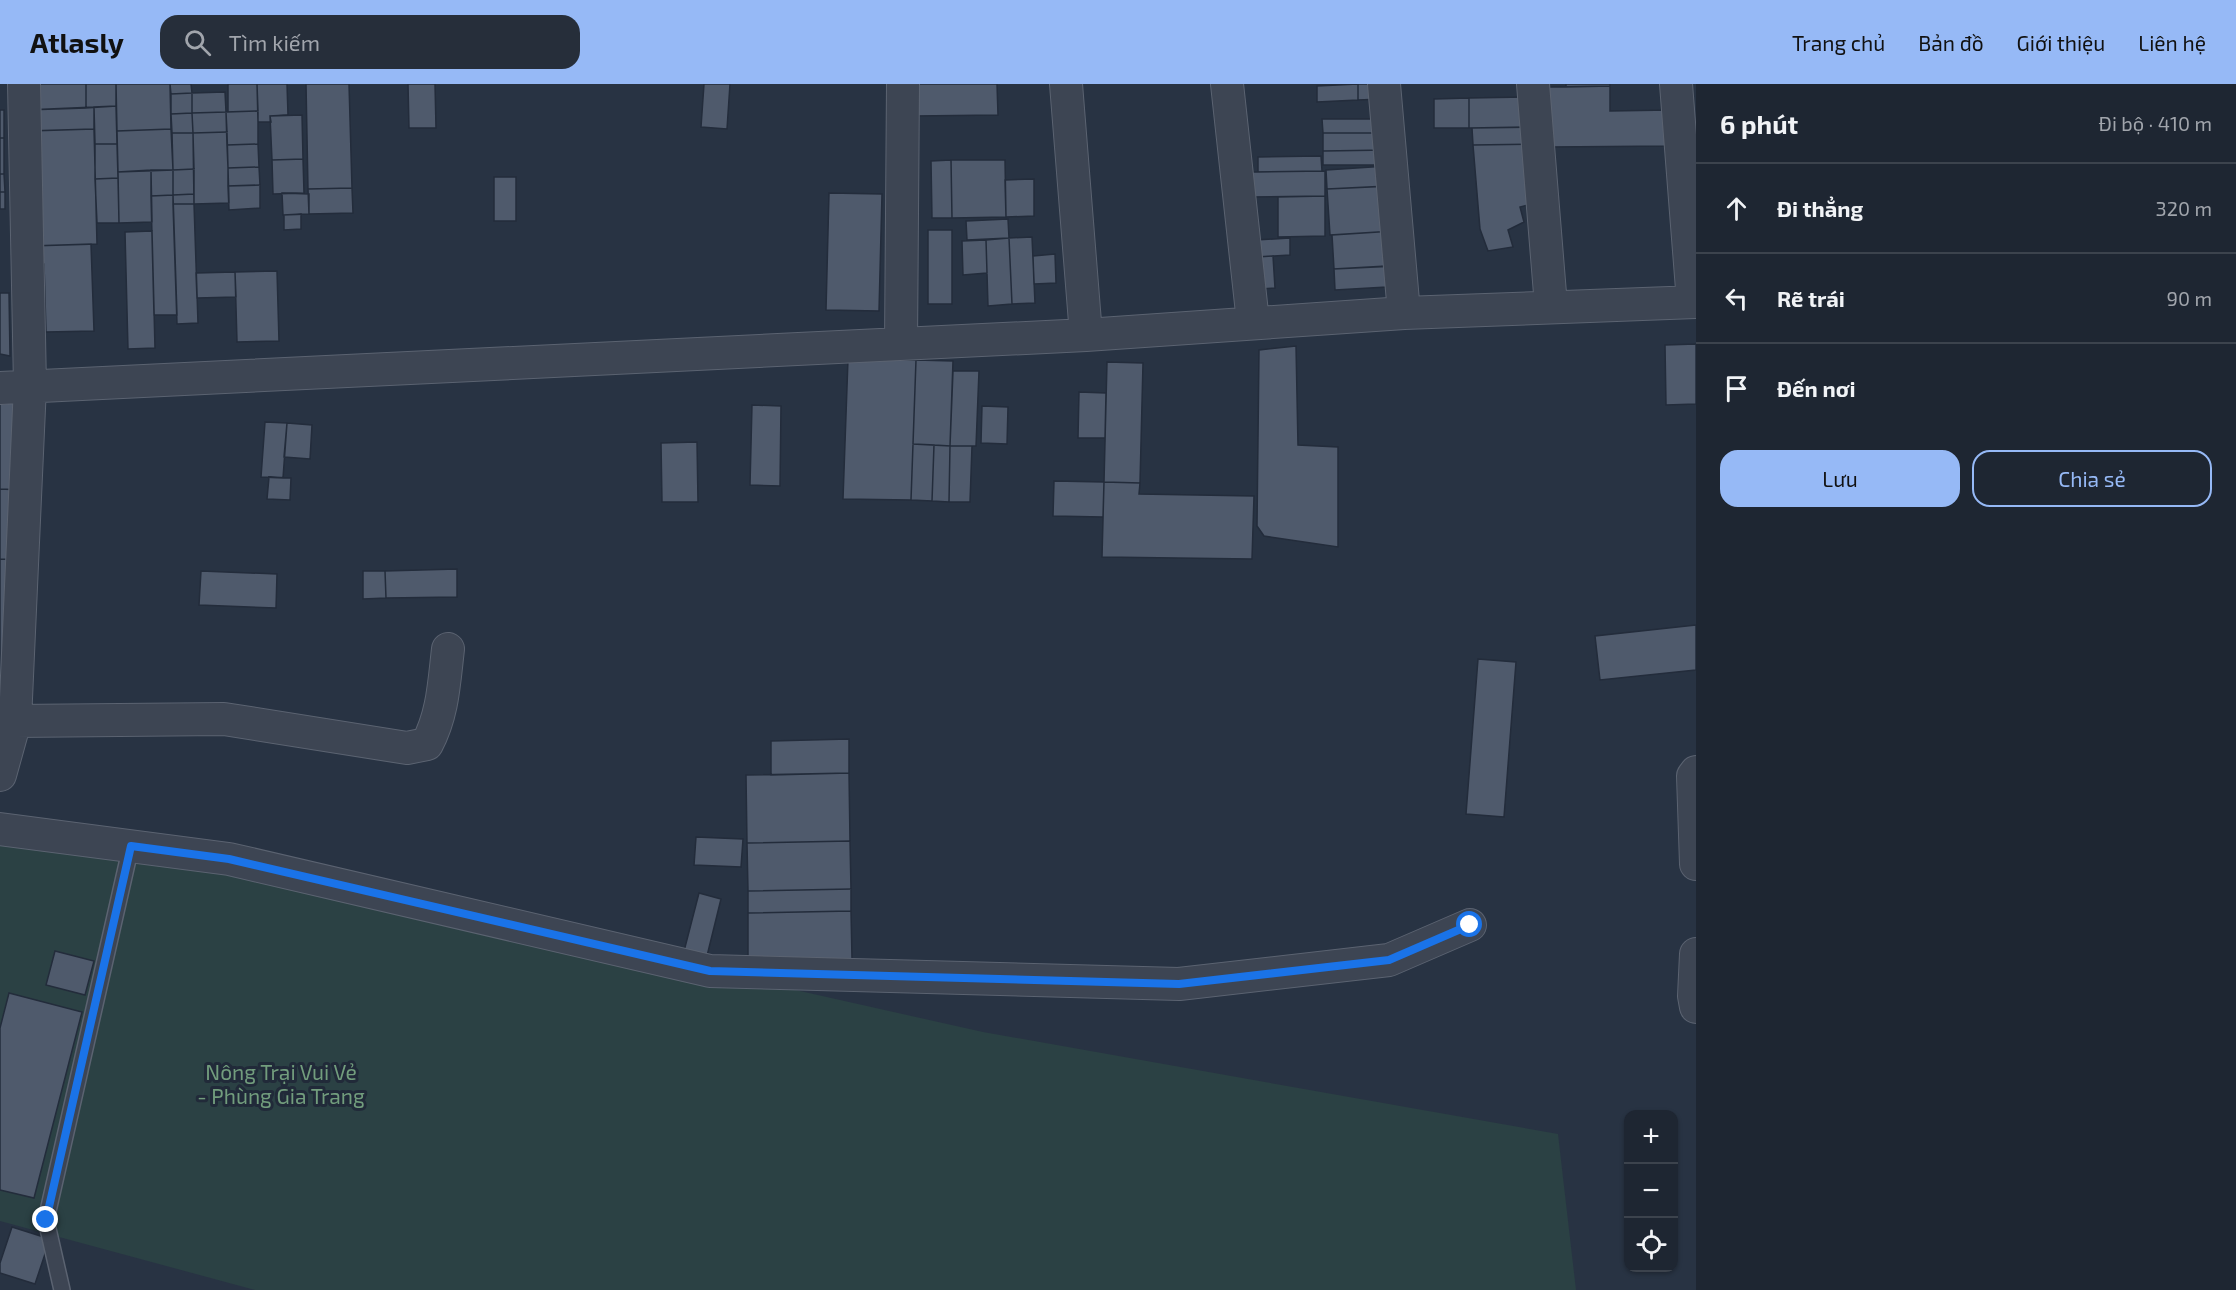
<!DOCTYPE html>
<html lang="vi">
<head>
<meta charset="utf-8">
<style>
	:root { --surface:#1e2632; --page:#262e3a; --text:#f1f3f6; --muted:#a1a5ac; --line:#3c434d; --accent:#96b9f6 }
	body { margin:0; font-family:"Exo 2",sans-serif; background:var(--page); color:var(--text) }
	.controls { position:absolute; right:18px; bottom:18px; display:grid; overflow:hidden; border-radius:12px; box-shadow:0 2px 4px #0004 }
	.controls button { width:54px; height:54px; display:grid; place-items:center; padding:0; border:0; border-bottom:2px solid var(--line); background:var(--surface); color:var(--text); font:30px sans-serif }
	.stop { position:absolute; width:18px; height:18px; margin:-14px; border:4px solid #1a73e8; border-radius:50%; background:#fff }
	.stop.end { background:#1a73e8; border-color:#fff; box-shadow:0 2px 6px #0008 }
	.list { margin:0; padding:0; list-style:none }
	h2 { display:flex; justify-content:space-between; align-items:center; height:78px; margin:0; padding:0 24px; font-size:26px }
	h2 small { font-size:20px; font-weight:400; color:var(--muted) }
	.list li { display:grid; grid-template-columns:39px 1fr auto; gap:18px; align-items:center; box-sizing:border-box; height:90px; padding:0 24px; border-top:2px solid var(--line) }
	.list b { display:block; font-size:22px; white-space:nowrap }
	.list em { font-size:20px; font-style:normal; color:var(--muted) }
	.actions { display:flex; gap:12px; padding:18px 24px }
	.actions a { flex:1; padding:14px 0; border:2px solid var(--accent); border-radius:18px; text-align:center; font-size:21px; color:var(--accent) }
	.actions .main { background:var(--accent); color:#111 }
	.icon { flex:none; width:33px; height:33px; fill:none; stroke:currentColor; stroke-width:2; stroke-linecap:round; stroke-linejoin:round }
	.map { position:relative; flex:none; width:1696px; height:1206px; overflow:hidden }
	header { display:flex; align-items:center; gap:36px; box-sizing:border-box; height:84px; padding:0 30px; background:var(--accent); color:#111 }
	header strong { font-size:28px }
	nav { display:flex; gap:33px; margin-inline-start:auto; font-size:21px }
	.search { width:420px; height:54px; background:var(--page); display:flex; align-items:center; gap:15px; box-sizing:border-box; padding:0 21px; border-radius:18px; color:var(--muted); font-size:22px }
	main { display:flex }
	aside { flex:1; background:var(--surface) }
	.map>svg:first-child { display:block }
	.green { fill:#2b4144 }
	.building { fill:#4f5a6c; stroke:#232c3b; stroke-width:1.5 }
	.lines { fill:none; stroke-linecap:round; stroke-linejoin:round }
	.lane-casing { stroke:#5b6371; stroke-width:18 }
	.street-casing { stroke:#5b6371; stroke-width:34 }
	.lane { stroke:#3d4553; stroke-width:15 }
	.street { stroke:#3d4553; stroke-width:32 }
	.route { stroke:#1a73e8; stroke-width:8 }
	.labels { text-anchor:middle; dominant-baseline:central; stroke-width:6; stroke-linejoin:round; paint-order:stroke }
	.park-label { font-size:21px; fill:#729d7d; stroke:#212a39 }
</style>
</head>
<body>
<header>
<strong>Atlasly</strong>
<div class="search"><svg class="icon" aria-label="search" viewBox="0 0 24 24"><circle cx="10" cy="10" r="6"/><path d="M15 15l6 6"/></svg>Tìm kiếm</div>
<nav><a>Trang chủ</a><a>Bản đồ</a><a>Giới thiệu</a><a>Liên hệ</a></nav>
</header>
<main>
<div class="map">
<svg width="1696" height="1206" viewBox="0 0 1696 1206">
	<rect width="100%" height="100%" fill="#283343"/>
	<path class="green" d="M 0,745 L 710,887 L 983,948 L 1558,1050 L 1576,1206 L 255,1206 L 0,1137 Z"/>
	<path class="building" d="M 25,0 L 86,0 L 86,24 L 26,26 Z
		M 86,0 L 116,0 L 116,22 L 86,24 Z
		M 116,0 L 170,0 L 171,45 L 117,47 Z
		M 170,0 L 191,0 L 192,9 L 171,10 Z
		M 228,0 L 257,0 L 258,27 L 228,28 Z
		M 257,0 L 287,0 L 288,31 L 270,32 L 271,38 L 258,38 Z
		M 306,0 L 349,0 L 352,104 L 308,105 Z
		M 408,0 L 435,0 L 436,44 L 409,44 Z
		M 704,0 L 730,0 L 727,45 L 701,43 Z
		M 913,0 L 997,0 L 998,31 L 914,32 Z
		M 1358,0 L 1381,0 L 1382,15 L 1358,16 Z
		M 1358,0 L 1358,16 L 1317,18 L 1317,2 Z
		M 1566,0 L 1610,0 L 1610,2 L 1566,3 Z
		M 1610,2 L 1610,27 L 1670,26 L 1671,62 L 1548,63 L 1548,3 Z
		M 225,8 L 226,28 L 192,29 L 192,9 Z
		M 192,9 L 192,29 L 171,30 L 171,10 Z
		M 1533,13 L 1534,43 L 1469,44 L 1469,14 Z
		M 1469,14 L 1469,44 L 1434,44 L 1434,15 Z
		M 116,22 L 117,60 L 95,60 L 94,23 Z
		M 94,23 L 94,45 L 26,47 L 26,26 Z
		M 0,26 L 4,26 L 4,54 L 0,54 Z
		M 258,27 L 258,60 L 227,61 L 226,28 Z
		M 226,28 L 227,48 L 193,49 L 192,29 Z
		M 192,29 L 193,49 L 172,49 L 171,30 Z
		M 302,31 L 303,75 L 272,76 L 270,32 Z
		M 1322,35 L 1387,35 L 1387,49 L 1323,49 Z
		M 1534,43 L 1534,60 L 1473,61 L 1472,44 Z
		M 94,45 L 97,160 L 31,162 L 29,47 Z
		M 171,45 L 173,86 L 118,88 L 117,47 Z
		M 227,48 L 229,119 L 194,120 L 193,49 Z
		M 172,49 L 193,49 L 194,85 L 173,86 Z
		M 1323,49 L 1387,49 L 1387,66 L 1323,67 Z
		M 0,54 L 4,54 L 4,90 L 0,90 Z
		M 95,60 L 117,60 L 118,94 L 95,95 Z
		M 258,60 L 259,83 L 228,84 L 227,61 Z
		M 1534,60 L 1540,118 L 1520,123 L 1524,138 L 1508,146 L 1513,163 L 1488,167 L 1480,145 L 1473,61 Z
		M 1387,66 L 1387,81 L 1323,81 L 1323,67 Z
		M 1321,72 L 1322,87 L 1258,88 L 1258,73 Z
		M 303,75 L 304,109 L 273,110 L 272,76 Z
		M 951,76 L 1005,76 L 1006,133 L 952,134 Z
		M 951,76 L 952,134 L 932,134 L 931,77 Z
		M 1387,82 L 1388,102 L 1327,105 L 1326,86 Z
		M 259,83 L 260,101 L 228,102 L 228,84 Z
		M 194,85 L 194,110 L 173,111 L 173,86 Z
		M 151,86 L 173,86 L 173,111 L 151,112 Z
		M 151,86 L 152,138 L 119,139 L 118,88 Z
		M 1325,87 L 1325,112 L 1250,113 L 1249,88 Z
		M 0,90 L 4,90 L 5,108 L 0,108 Z
		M 494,93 L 516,93 L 516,137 L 494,137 Z
		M 118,94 L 119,139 L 97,139 L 95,95 Z
		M 1034,95 L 1034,132 L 1006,133 L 1005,96 Z
		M 260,101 L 260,124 L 229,126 L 228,102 Z
		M 1392,102 L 1394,147 L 1330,151 L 1327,105 Z
		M 352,104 L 353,129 L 309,130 L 308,105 Z
		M 0,108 L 5,108 L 5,125 L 0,125 Z
		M 282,109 L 309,110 L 309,130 L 283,131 Z
		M 829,109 L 882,110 L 879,227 L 826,226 Z
		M 194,110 L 194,120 L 173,120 L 173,111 Z
		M 173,111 L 177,231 L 154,231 L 151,112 Z
		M 1325,112 L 1325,152 L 1278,153 L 1278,113 Z
		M 173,120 L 194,120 L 198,239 L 177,240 Z
		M 301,130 L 301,145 L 284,146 L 284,131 Z
		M 1008,135 L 1009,154 L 967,156 L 966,137 Z
		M 928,146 L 952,146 L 952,220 L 928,220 Z
		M 152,147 L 155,264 L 128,265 L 125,148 Z
		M 1394,147 L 1396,182 L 1334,185 L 1332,151 Z
		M 1032,153 L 1035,219 L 1012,220 L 1009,154 Z
		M 1009,154 L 1012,220 L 988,222 L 986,156 Z
		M 1290,154 L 1290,171 L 1257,173 L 1256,156 Z
		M 986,156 L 987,189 L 963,191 L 962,157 Z
		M 91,160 L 94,247 L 46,248 L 44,180 L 32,181 L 31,162 Z
		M 1055,170 L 1056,199 L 1034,200 L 1033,172 Z
		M 1273,172 L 1275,204 L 1258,205 L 1257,173 Z
		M 1386,182 L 1387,203 L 1335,206 L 1334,185 Z
		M 277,187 L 279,257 L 237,258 L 235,188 Z
		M 235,188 L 236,213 L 197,214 L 196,189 Z
		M 0,209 L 9,209 L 10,272 L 0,270 Z
		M 1696,260 L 1696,320 L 1666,321 L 1665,261 Z
		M 1296,262 L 1298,361 L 1338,363 L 1338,463 L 1264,452 L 1257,442 L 1259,266 Z
		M 848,275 L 916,276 L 911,416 L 843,415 Z
		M 916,276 L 953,277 L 950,362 L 913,360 Z
		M 1107,278 L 1143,279 L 1140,399 L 1104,398 Z
		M 953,287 L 979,287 L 976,362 L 950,362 Z
		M 1079,308 L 1106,309 L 1105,354 L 1078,354 Z
		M 23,318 L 23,406 L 0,405 L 0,320 Z
		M 752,321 L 781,322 L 780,402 L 750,401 Z
		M 982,322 L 1008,323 L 1007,360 L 981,359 Z
		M 265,338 L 287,339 L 283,394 L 261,393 Z
		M 287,339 L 312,341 L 310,375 L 284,373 Z
		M 697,358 L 698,418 L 662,418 L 661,359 Z
		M 913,360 L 934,361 L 932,417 L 911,416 Z
		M 934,361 L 950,362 L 949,418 L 932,417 Z
		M 950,362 L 972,362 L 970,418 L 949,418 Z
		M 269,393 L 291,394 L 290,416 L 267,415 Z
		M 1054,397 L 1104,398 L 1103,433 L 1053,432 Z
		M 1104,398 L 1140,399 L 1139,410 L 1254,412 L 1252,475 L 1102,473 Z
		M 0,405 L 23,406 L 19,476 L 0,475 Z
		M 0,475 L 19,476 L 12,612 L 0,611 Z
		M 457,485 L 457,513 L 386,514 L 385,487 Z
		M 201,487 L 277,490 L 276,524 L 199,521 Z
		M 363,487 L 385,487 L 386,514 L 363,515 Z
		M 1696,541 L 1696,586 L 1600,596 L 1595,552 Z
		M 1478,575 L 1516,578 L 1504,733 L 1466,730 Z
		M 849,655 L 849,689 L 771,691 L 771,657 Z
		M 849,689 L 850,757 L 747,759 L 746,691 Z
		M 696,753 L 743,755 L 741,783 L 694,781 Z
		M 850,757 L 851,805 L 748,807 L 747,759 Z
		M 851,805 L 851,827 L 748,829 L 748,807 Z
		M 699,809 L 721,815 L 706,876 L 683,871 Z
		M 851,827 L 852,875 L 748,877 L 748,829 Z
		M 55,867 L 94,877 L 85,911 L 46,901 Z
		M 9,909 L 82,928 L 34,1114 L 0,1106 L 0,944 Z
		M 12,1143 L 50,1155 L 35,1200 L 0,1189 L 0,1179 Z"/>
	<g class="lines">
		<defs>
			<path id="lane" d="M 62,1206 L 46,1136 L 131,762"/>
			<path id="street" d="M 1066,0 L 1086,251
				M 1227,0 L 1253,238
				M 1384,0 L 1404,229
				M 1533,0 L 1551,222
				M 1676,0 L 1693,218
				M 901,260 L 903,0
				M 0,304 L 1086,251 L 1404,229 L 1696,218
				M 15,637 L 224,635 L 407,664 L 427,660 C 443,630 444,599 448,565
				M 1696,688 L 1693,692 L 1696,780
				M 0,691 L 15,637 L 30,302 L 24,0
				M 0,745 L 229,775 L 710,887 L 1179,900 L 1389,876 L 1470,841
				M 1696,870 L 1694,912 L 1696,923"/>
		</defs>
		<use href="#lane" class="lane-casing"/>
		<use href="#street" class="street-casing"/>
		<use href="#lane" class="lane"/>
		<use href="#street" class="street"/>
	</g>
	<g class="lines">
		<path class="route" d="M 46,1136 L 131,762 L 229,775 L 710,887 L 1179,900 L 1389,876 L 1470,841"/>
	</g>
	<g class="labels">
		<g class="park-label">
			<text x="281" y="987">Nông Trại Vui Vẻ<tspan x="281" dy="24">- Phùng Gia Trang</tspan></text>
		</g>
	</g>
</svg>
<div class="controls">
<button>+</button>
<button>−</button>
<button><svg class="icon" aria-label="locate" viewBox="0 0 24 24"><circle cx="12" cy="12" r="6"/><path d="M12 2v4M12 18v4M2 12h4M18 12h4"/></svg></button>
</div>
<div class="stop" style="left:1470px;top:841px"></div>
<div class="stop end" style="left:46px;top:1136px"></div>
</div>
<aside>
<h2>6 phút<small>Đi bộ · 410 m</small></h2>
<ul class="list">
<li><svg class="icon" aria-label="ahead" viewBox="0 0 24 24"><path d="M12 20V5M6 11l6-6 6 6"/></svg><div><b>Đi thẳng</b></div><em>320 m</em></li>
<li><svg class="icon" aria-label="left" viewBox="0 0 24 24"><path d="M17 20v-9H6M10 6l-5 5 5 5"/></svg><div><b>Rẽ trái</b></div><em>90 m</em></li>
<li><svg class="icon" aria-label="arrive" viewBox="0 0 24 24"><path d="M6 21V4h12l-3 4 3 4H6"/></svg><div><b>Đến nơi</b></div></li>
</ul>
<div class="actions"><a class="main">Lưu</a><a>Chia sẻ</a></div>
</aside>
</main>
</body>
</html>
